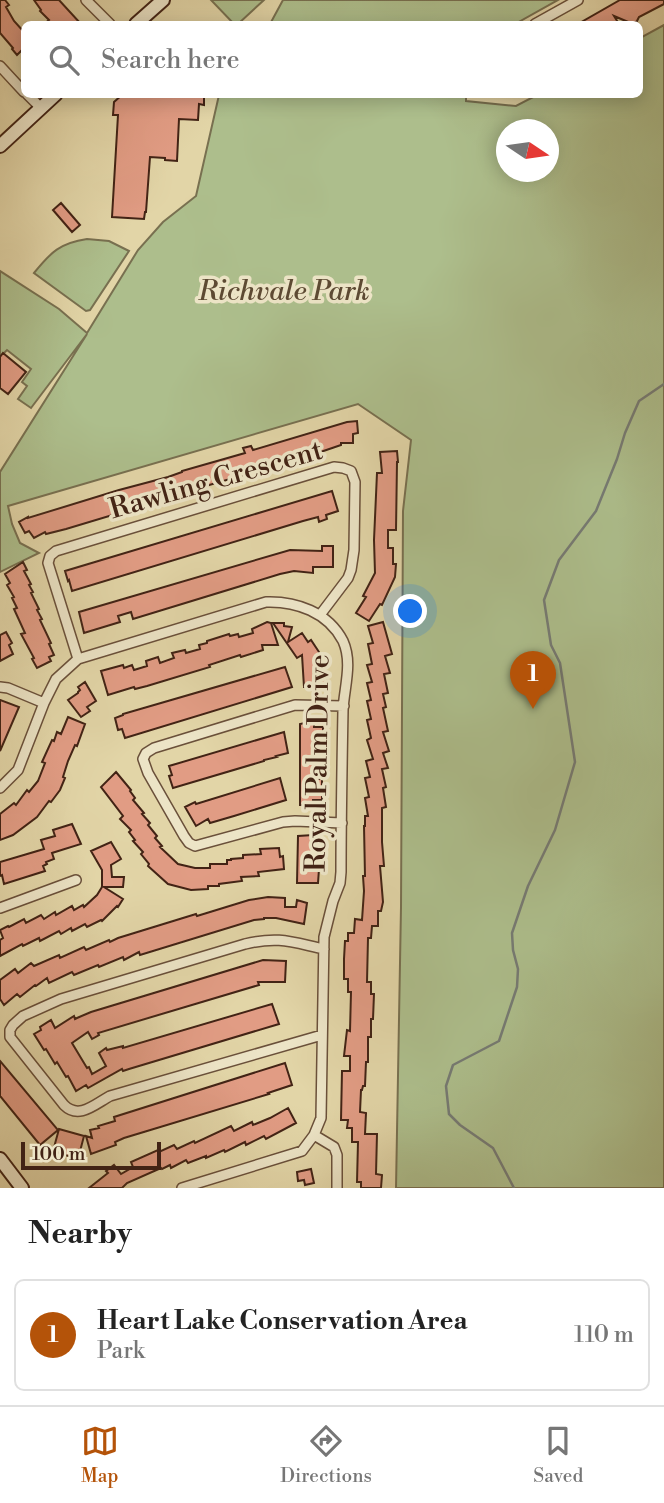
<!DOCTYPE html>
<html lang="en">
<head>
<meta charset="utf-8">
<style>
	:root { --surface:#fff; --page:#f2f2f2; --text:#222; --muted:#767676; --line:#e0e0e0; --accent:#b45309 }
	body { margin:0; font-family:"Libre Bodoni",serif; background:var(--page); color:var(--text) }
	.compass { position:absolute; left:496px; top:119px; width:63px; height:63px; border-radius:50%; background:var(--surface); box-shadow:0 4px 18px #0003; rotate:103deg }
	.scale { position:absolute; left:21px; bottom:18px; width:140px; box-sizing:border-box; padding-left:7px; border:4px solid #422315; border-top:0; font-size:19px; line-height:24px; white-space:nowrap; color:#422315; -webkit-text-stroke:5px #ece4c6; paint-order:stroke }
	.you { position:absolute; left:411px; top:612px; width:24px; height:24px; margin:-18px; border:5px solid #fff; border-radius:50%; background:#1a73e8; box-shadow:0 0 0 10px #1a73e833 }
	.badge { display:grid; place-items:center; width:46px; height:46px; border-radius:50%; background:var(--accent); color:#fff; font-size:23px; font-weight:700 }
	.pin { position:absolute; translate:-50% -58px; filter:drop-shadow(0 2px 4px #0008) }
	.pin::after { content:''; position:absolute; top:37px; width:24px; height:21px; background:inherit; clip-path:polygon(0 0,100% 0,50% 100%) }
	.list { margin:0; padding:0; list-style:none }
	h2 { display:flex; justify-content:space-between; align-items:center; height:91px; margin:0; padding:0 28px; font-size:30px }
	h2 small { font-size:23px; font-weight:400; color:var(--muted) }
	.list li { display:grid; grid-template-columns:46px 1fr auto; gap:21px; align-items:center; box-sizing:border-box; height:112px; margin:0 14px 14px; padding:0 14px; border:2px solid var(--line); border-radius:10px }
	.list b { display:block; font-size:26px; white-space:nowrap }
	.list p { margin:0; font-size:23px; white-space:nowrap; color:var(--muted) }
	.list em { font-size:23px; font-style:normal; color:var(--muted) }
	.icon { flex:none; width:38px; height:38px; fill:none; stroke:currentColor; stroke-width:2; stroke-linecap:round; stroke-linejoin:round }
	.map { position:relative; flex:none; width:664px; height:1188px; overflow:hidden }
	.search { position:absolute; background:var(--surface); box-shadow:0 4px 18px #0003; left:21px; right:21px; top:21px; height:77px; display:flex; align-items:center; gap:18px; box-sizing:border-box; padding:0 24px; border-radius:10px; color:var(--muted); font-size:26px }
	.sheet { height:217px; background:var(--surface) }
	nav { display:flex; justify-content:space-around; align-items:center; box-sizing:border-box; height:98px; border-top:2px solid var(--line); background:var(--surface); font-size:19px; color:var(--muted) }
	nav a { display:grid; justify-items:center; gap:4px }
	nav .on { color:var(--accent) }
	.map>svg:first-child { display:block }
	.green { fill:#adbe8c; stroke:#787050; stroke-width:2; fill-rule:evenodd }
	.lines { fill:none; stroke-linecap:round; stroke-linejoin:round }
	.stream { stroke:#767b74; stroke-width:2.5 }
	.building { fill:#e19c84; stroke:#422315; stroke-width:2 }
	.street-casing { stroke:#6a503a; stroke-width:12 }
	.secondary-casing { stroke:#422315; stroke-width:16 }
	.street { stroke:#ece4c6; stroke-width:9 }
	.secondary { stroke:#ece4c6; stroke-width:12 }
	.labels { text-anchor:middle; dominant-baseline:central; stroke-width:7; stroke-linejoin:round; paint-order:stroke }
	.park-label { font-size:28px; font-style:italic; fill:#5d4a33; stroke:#ece4c6 }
	.street-label { font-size:28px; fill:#422315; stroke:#ece4c6 }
</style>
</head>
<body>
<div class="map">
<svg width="664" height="1188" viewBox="0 0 664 1188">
	<rect width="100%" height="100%" fill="#e2d5a7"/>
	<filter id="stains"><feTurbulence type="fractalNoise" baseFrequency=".00286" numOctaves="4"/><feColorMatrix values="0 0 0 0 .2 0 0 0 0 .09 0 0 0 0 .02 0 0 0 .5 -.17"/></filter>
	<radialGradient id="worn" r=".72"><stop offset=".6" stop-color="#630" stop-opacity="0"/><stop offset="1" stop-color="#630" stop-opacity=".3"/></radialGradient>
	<path class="green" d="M 211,0 L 264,0 L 238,24 L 234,24 Z
		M 283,0 L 558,0 L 515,24 L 502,23 L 493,24 L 270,24 Z
		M 664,25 L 664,1188 L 396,1188 L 401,907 L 403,511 L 411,440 L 358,404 L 8,506 L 12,524 L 20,543 L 39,553 L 0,572 L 0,472 L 87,334 L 31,408 L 18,399 L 27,386 L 22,382 L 31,369 L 7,350 L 0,357 L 0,271 L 59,309 L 87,333 L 138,250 L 163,222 L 196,196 L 219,95 L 466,94 L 466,101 L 516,106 L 537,95 L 640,94 L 640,38 ZM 506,130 L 548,130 L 548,172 L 506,172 Z
		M 87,239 L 109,241 L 129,251 L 90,310 L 86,311 L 34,273 C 51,252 60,243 87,239 Z"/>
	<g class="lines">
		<path class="stream" d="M 514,1188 L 493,1148 L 460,1125 L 449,1114 L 446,1086 L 453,1065 L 499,1041 L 517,987 L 518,969 L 513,950 L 512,933 L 528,886 L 555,830 L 575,762 L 560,663 L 551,645 L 544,600 L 559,560 L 596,511 L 617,459 L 625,433 L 639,401 L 664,384"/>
	</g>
	<path class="building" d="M 0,0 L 5,0 L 9,5 L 6,7 L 14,21 L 24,32 L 24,48 L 17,55 L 12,49 L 13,48 L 0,33 Z
		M 34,0 L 59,0 L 81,24 L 44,24 L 49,20 L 40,11 L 41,10 Z
		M 620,0 L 664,0 L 664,4 L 639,17 L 637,21 L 633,24 L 614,16 L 619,24 L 578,24 Z
		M 123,94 L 204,94 L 204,105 L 199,104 L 198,120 L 179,119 L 177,161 L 165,160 L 165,158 L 150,157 L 146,212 L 145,212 L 144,219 L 112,217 L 118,115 L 113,115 L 114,102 Z
		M 61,203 L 80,225 L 72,232 L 53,210 Z
		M 3,353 L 26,372 L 8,394 L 0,388 L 0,357 Z
		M 357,421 L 358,433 L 353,434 L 353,443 L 341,443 L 341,445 L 303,458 L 185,492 L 169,498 L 66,529 L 46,534 L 45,532 L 34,538 L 29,531 L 25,533 L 19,522 L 28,517 L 28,518 L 119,490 L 168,477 L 182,472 L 182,471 L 245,453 L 243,448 L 251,446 L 253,450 L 347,422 Z
		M 397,451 L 398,462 L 397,462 L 396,530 L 388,530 L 388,548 L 393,548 L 393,564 L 396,564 L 395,577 L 382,605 L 380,604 L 369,621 L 356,613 L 366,597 L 363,596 L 375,573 L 374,540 L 377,473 L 382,473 L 380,452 Z
		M 332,491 L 338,511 L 326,515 L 327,519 L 319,522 L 318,517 L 303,521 L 72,591 L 69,580 L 68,581 L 65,571 Z
		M 322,546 L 333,546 L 333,567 L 313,567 L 313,573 L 294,571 L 280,574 L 133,619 L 131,612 L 118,616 L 120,622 L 84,633 L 79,612 L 290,550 L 322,551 Z
		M 23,562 L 27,570 L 24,571 L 31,584 L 29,585 L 33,592 L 31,593 L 39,609 L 37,610 L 42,619 L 40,620 L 51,643 L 49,644 L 54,655 L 49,657 L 51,661 L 37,668 L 32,659 L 34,658 L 21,634 L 25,633 L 14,609 L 17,608 L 12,598 L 14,597 L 7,585 L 10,583 L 5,574 Z
		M 267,622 L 271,623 L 278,645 L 262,645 L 263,650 L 241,657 L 240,655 L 209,665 L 210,667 L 147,686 L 135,689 L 134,687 L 108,695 L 101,671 L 123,665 L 124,668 L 132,665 L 134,670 L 147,666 L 146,661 L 158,657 L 160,663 L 174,658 L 172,653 L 185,650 L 186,653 L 200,649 L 199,645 L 207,643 L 207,641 L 229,634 L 230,636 L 238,634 L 239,637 L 253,633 L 252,629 Z
		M 383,622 L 392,654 L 385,656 L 390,673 L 384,674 L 388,693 L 383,694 L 386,707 L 383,708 L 388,731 L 383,732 L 389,751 L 383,753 L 388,768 L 382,769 L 386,787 L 383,788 L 386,807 L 382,808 L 382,842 L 384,866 L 380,866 L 383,902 L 381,911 L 378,911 L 378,926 L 372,926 L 371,938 L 368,938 L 367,982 L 371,982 L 371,994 L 374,994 L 373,1019 L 371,1019 L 371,1037 L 368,1037 L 368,1062 L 366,1062 L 365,1086 L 363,1086 L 362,1090 L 361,1090 L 360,1112 L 366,1113 L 365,1134 L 377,1134 L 376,1174 L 382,1175 L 381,1188 L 361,1188 L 361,1182 L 357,1182 L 358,1142 L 352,1142 L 352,1128 L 347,1128 L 348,1120 L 341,1120 L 342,1071 L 350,1071 L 350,1056 L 344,1056 L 347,1030 L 350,1031 L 351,992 L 348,992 L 348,979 L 344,979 L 344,959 L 345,941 L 348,941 L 348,933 L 354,933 L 355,919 L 362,920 L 364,891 L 363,876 L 365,876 L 364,826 L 365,826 L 365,816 L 368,816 L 365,798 L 369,797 L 365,778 L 370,777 L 366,761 L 373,759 L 367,740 L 371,738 L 367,720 L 371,719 L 367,701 L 371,700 L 367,683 L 372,682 L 367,665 L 372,664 L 368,644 L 373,643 L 368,626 Z
		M 273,623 L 284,623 L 284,626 L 292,627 L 288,642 L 302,633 L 308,642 L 311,640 L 319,652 L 320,664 L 324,663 L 327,686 L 304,687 L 302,655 L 297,658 Z
		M 6,632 L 12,643 L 9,645 L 13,654 L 0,661 L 0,635 Z
		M 285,667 L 292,687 L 125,738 L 122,729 L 118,730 L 115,718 L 123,715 L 123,714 Z
		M 85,682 L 96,701 L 87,707 L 90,711 L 81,717 L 68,700 L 78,693 L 78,692 L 80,690 L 78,687 Z
		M 0,700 L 19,707 L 0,751 Z
		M 68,717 L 85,724 L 77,746 L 75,745 L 68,761 L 63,777 L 65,778 L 60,790 L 51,802 L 49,801 L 37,817 L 13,835 L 0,840 L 0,814 L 14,803 L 16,805 L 27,790 L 29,792 L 38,781 L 45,763 L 42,762 L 52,740 L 54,741 L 57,732 L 61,734 Z
		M 314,721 L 314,727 L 323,727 L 323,765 L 315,764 L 314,779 L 322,779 L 322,800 L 313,800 L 313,805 L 300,805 L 300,724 Z
		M 284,732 L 288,753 L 276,756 L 277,757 L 264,760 L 264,761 L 173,788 L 169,776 L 172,775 L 169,766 Z
		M 116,772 L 131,790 L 130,791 L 135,798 L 133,800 L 144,813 L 142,814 L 150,823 L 148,825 L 157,836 L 155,838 L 162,846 L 160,847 L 178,864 L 195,868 L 210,868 L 210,864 L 227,864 L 227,860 L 231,860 L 231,859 L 243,858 L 243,855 L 261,854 L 260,849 L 279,848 L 280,857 L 283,856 L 284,869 L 258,872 L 259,876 L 241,877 L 242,881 L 219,884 L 219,886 L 208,886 L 208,889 L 191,890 L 168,884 L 148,866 L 149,864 L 141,854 L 143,852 L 133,841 L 135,840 L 129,832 L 131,830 L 120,819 L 123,816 L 101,787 Z
		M 280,778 L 286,800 L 234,816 L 210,823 L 208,819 L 196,826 L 185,807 L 195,802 L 196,804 Z
		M 72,824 L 81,844 L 52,853 L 54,859 L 46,862 L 47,864 L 43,866 L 45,871 L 4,884 L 2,875 L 0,876 L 0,862 L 44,849 L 41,840 L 55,836 L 53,830 Z
		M 313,835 L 313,841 L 321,841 L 318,883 L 297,883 L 298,836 Z
		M 111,842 L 121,859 L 111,865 L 112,877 L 124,877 L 123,887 L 104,887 L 123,899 L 118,907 L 117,906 L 102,921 L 101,920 L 87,927 L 85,924 L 72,931 L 71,928 L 61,934 L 59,931 L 40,941 L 39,938 L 23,946 L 22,944 L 0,956 L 0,940 L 3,938 L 0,930 L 8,926 L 9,927 L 24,919 L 26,923 L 41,915 L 44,919 L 55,912 L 56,915 L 72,906 L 74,910 L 83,905 L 84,907 L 97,895 L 102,887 L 102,870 L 91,851 Z
		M 268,897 L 285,898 L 285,907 L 296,907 L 297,900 L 307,903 L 304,924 L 276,918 L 264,918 L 264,919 L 254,920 L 140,955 L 139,952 L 124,960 L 123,957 L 99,967 L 98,965 L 74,975 L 72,972 L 49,983 L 47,978 L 36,986 L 35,985 L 20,997 L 17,994 L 4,1005 L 0,999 L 0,980 L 15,969 L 18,973 L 31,963 L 34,966 L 59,955 L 60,958 L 84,947 L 86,950 L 109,940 L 110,942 L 118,938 L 196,914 L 197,916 L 249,900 Z
		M 263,960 L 286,961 L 285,982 L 258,982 L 259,985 L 98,1033 L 99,1035 L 92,1039 L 88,1032 L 72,1043 L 87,1068 L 89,1067 L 92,1074 L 106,1066 L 99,1053 L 106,1048 L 107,1050 L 123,1046 L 123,1048 L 272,1004 L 279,1024 L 129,1069 L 123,1071 L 122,1069 L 88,1088 L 86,1085 L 76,1091 L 68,1076 L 66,1077 L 57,1062 L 55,1064 L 46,1049 L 44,1050 L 34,1034 L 41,1030 L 40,1027 L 51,1020 L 55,1028 L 74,1016 L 75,1019 L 77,1018 L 91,1012 Z
		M 0,1061 L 58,1130 L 40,1145 L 0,1096 Z
		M 285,1063 L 292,1085 L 268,1093 L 269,1094 L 124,1138 L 115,1142 L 116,1145 L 91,1154 L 86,1136 L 92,1138 L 90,1130 L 99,1128 L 98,1126 L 115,1121 L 114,1117 Z
		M 288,1108 L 296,1123 L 266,1139 L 264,1136 L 246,1145 L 245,1142 L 225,1152 L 224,1150 L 206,1158 L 206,1156 L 188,1163 L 186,1160 L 171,1168 L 170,1165 L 162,1169 L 161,1168 L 127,1183 L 122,1188 L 89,1188 L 108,1173 L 106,1171 L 114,1165 L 121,1174 L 133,1167 L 131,1162 L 158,1150 L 159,1152 L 174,1145 L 177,1149 L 194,1141 L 195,1143 L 231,1126 L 234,1131 L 252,1122 L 253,1125 L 270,1118 Z
		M 59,1129 L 84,1136 L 78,1159 L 53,1151 Z
		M 311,1169 L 314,1183 L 305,1185 L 304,1180 L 298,1181 L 297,1172 Z"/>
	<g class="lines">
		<defs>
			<path id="street" d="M 86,0 L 110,24
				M 535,24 L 578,0
				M 0,66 L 24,92
				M 27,94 L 41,108
				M 78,659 L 48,563 L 50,556 L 56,551 L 334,467 L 343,468 L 351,471 L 355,482 L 354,550 L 351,570 L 348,578 L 320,615
				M 0,687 L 8,688 L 44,703
				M 0,788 L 18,770 L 44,703 L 56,679 L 78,659 L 266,602 C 296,601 328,612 343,641 C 353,663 344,688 343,710 C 342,764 341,818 341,872 L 340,883 L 333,901 L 324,937 L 321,1118 L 314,1135 L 302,1151 L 182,1188
				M 342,823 L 295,821 L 283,822 L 195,846 L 189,843 L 184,836 L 148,773 L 143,759 L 146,753 L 154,748 L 295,705 L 344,706
				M 0,908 L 76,880
				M 322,1035 L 110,1096 C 95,1104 79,1120 64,1105 L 10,1037 L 10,1030 L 13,1025 L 23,1016 L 61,999 L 245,944 C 279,936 291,942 324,949
				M 314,1135 L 334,1147 L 337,1155 L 337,1188"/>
			<path id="secondary" d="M 136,24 L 163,0
				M 0,146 L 56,94
				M 0,1159 L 22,1188"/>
		</defs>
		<use href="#street" class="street-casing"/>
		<use href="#secondary" class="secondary-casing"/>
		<use href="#street" class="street"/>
		<use href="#secondary" class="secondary"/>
	</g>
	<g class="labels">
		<g class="park-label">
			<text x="284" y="291">Richvale Park</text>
		</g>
		<g class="street-label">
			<text transform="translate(216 480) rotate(-16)">Rawling Crescent</text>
			<text transform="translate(318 763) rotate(-89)">Royal Palm Drive</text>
		</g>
	</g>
	<rect width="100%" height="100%" filter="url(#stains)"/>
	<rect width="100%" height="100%" fill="url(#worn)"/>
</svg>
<svg class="compass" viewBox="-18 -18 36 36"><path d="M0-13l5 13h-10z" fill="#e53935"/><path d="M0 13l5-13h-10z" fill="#767676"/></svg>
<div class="scale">100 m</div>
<div class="you"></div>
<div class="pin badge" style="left:533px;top:709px">1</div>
<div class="search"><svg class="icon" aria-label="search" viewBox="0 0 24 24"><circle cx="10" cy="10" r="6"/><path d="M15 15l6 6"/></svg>Search here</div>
</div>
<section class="sheet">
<h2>Nearby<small></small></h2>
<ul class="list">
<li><span class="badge">1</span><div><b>Heart Lake Conservation Area</b><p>Park</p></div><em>110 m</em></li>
</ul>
</section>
<nav>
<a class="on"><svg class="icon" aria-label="map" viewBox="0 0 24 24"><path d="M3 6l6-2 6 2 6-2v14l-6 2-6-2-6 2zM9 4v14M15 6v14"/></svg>Map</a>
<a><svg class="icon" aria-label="directions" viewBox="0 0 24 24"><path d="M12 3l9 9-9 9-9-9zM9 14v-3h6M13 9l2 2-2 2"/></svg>Directions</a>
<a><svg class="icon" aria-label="saved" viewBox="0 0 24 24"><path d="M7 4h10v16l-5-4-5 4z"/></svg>Saved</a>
</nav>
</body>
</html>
